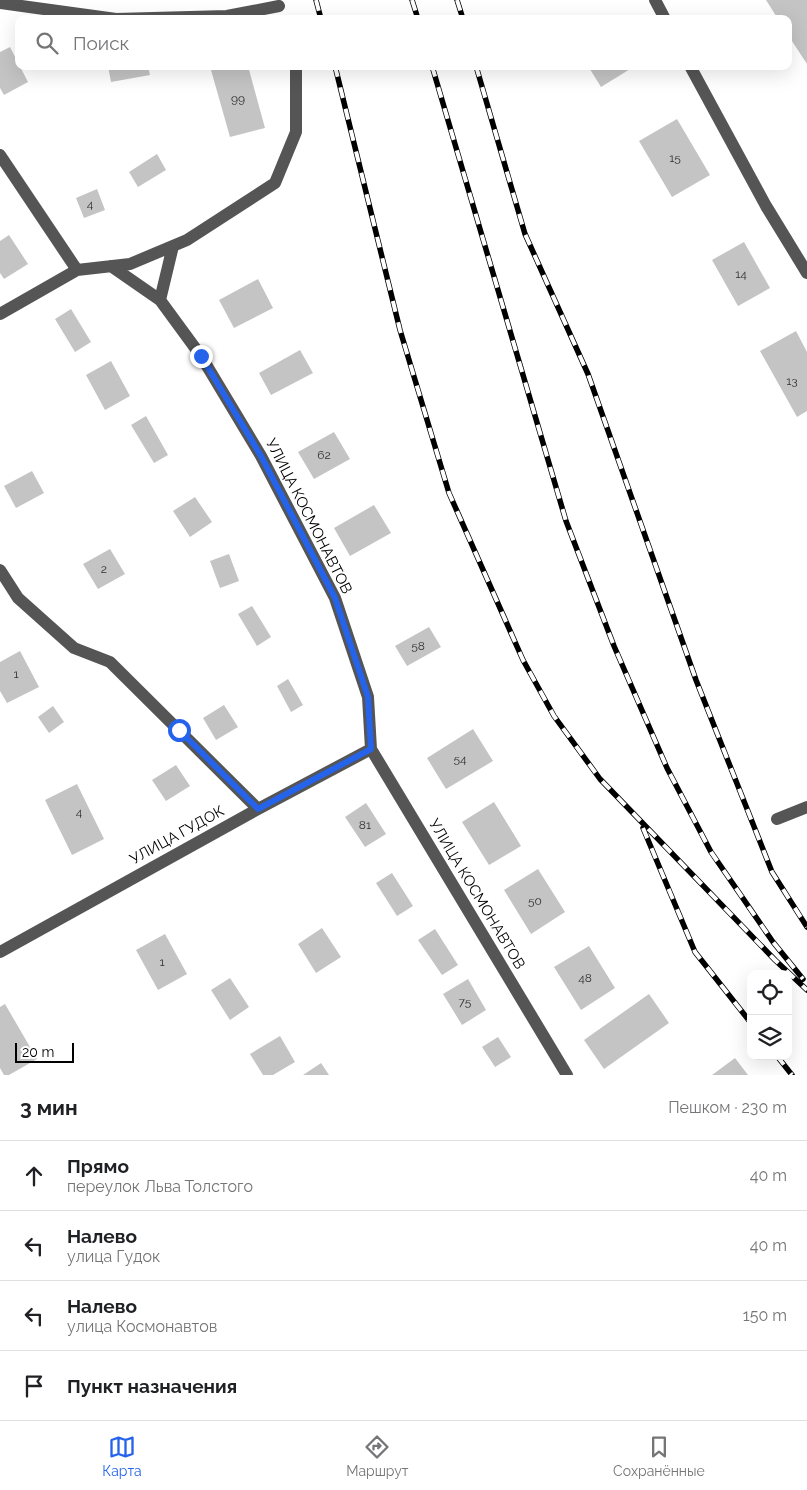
<!DOCTYPE html>
<html lang="ru">
<head>
<meta charset="utf-8">
<style>
	:root { --surface:#fff; --page:#f2f2f2; --text:#202124; --muted:#757577; --line:#e0e0e0; --accent:#2563eb }
	body { margin:0; font-family:Raleway,sans-serif; background:var(--page); color:var(--text) }
	.controls { position:absolute; right:15px; bottom:15px; display:grid; overflow:hidden; border-radius:10px; box-shadow:0 5px 20px #0002 }
	.controls button { width:45px; height:45px; display:grid; place-items:center; padding:0; border:0; border-bottom:1px solid var(--line); background:var(--surface); color:var(--text); font:25px sans-serif }
	.scale { position:absolute; left:15px; bottom:12px; width:59px; box-sizing:border-box; padding-left:5px; border:2px solid #000; border-top:0; font-size:14px; line-height:18px; white-space:nowrap; color:#000; -webkit-text-stroke:4px #fff; paint-order:stroke }
	.stop { position:absolute; width:15px; height:15px; margin:-11px; border:4px solid #2563eb; border-radius:50%; background:#fff }
	.stop.end { background:#2563eb; border-color:#fff; box-shadow:0 1px 5px #0008 }
	.list { margin:0; padding:0; list-style:none }
	h2 { display:flex; justify-content:space-between; align-items:center; height:65px; margin:0; padding:0 20px; font-size:21px }
	h2 small { font-size:16px; font-weight:400; color:var(--muted) }
	.list li { display:grid; grid-template-columns:32px 1fr auto; gap:15px; align-items:center; box-sizing:border-box; height:70px; padding:0 20px; border-top:1px solid var(--line) }
	.list b { display:block; font-size:19px; white-space:nowrap }
	.list p { margin:0; font-size:16px; white-space:nowrap; color:var(--muted) }
	.list em { font-size:16px; font-style:normal; color:var(--muted) }
	.icon { flex:none; width:28px; height:28px; fill:none; stroke:currentColor; stroke-width:2; stroke-linecap:round; stroke-linejoin:round }
	.map { position:relative; flex:none; width:807px; height:1075px; overflow:hidden }
	.search { position:absolute; background:var(--surface); box-shadow:0 5px 20px #0002; left:15px; right:15px; top:15px; height:55px; display:flex; align-items:center; gap:12px; box-sizing:border-box; padding:0 18px; border-radius:10px; color:var(--muted); font-size:19px }
	.sheet { height:345px; background:var(--surface) }
	nav { display:flex; justify-content:space-around; align-items:center; box-sizing:border-box; height:70px; border-top:1px solid var(--line); background:var(--surface); font-size:14px; color:var(--muted) }
	nav a { display:grid; justify-items:center; gap:2px }
	nav .on { color:var(--accent) }
	.map>svg:first-child { display:block }
	.building { fill:#c4c4c4 }
	.lines { fill:none; stroke-linecap:round; stroke-linejoin:round }
	.minor { stroke:#555; stroke-width:12 }
	.rail-casing { stroke:#000; stroke-width:5.5 }
	.rail { stroke:#fff; stroke-width:4; stroke-dasharray:11; stroke-linecap:butt }
	.route { stroke:#2563eb; stroke-width:6 }
	.labels { text-anchor:middle; dominant-baseline:central; stroke-width:4; stroke-linejoin:round; paint-order:stroke }
	.number-label { font-size:12px; fill:#313131 }
	.street-label { font-size:15px; fill:#000; stroke:#fff }
</style>
</head>
<body>
<div class="map">
<svg width="807" height="1075" viewBox="0 0 807 1075">
	<rect width="100%" height="100%" fill="#fff"/>
	<path class="building" d="M 766,0 L 807,0 L 807,64 L 788,35 L 788,19 L 778,19 Z
		M 10,47 L 28,82 L 4,95 L 0,88 L 0,52 Z
		M 108,66 L 148,66 L 150,75 L 111,82 Z
		M 226,66 L 248,66 L 265,128 L 230,137 L 211,70 Z
		M 588,66 L 635,66 L 601,87 Z
		M 677,119 L 710,175 L 672,197 L 639,141 Z
		M 157,154 L 166,170 L 138,187 L 129,172 Z
		M 97,189 L 105,210 L 84,218 L 76,198 Z
		M 9,235 L 28,264 L 4,279 L 0,273 L 0,241 Z
		M 744,242 L 770,288 L 738,306 L 712,260 Z
		M 258,279 L 273,308 L 234,328 L 219,300 Z
		M 71,309 L 91,342 L 75,352 L 55,319 Z
		M 796,331 L 807,352 L 807,411 L 797,417 L 760,351 Z
		M 300,350 L 313,373 L 271,395 L 259,373 Z
		M 111,361 L 130,396 L 105,410 L 86,375 Z
		M 146,416 L 168,455 L 154,463 L 131,425 Z
		M 334,432 L 350,459 L 314,479 L 298,452 Z
		M 32,471 L 44,493 L 16,508 L 4,486 Z
		M 195,497 L 212,522 L 190,537 L 173,511 Z
		M 374,505 L 391,533 L 350,556 L 334,528 Z
		M 110,549 L 125,574 L 98,589 L 83,564 Z
		M 229,554 L 239,581 L 220,588 L 210,561 Z
		M 252,606 L 271,637 L 257,646 L 238,614 Z
		M 429,627 L 441,647 L 407,666 L 395,646 Z
		M 20,651 L 39,687 L 7,703 L 0,691 L 0,662 Z
		M 288,679 L 303,705 L 291,712 L 277,686 Z
		M 224,705 L 238,727 L 216,740 L 203,718 Z
		M 53,706 L 64,722 L 49,733 L 38,717 Z
		M 473,729 L 493,761 L 446,789 L 427,758 Z
		M 176,765 L 190,786 L 166,801 L 152,780 Z
		M 77,784 L 104,839 L 72,855 L 45,800 Z
		M 494,802 L 521,846 L 489,865 L 462,822 Z
		M 366,803 L 386,834 L 365,847 L 345,817 Z
		M 538,869 L 565,912 L 531,934 L 504,890 Z
		M 392,873 L 413,906 L 397,916 L 376,883 Z
		M 322,928 L 341,957 L 316,973 L 298,944 Z
		M 435,929 L 458,965 L 442,975 L 418,940 Z
		M 165,934 L 187,974 L 158,990 L 136,950 Z
		M 589,946 L 615,988 L 581,1010 L 554,967 Z
		M 230,978 L 249,1007 L 230,1020 L 211,990 Z
		M 468,979 L 486,1010 L 462,1025 L 443,994 Z
		M 649,994 L 669,1023 L 604,1069 L 584,1040 Z
		M 5,1004 L 37,1059 L 9,1075 L 4,1075 L 0,1068 L 0,1007 Z
		M 280,1036 L 295,1062 L 273,1075 L 263,1075 L 250,1054 Z
		M 498,1037 L 511,1057 L 495,1067 L 482,1047 Z
		M 735,1058 L 748,1075 L 712,1075 Z
		M 321,1063 L 329,1075 L 303,1075 Z"/>
	<g class="lines">
		<path class="minor" d="M 655,0 L 665,19
			M 0,3 L 116,19 L 227,16 L 279,6
			M 690,66 L 766,206 L 807,273
			M 0,155 L 77,270
			M 111,266 L 160,300 L 201,356 L 261,456 L 335,598 L 368,697 L 371,749 L 567,1075
			M 160,300 L 173,246
			M 0,314 L 77,270 L 130,264 L 187,240 L 275,183 L 296,132 L 296,66
			M 0,570 L 18,598 L 74,648 L 110,662 L 258,809
			M 777,819 L 807,807
			M 0,952 L 258,809 L 371,749"/>
		<defs>
			<path id="rail" d="M 316,0 L 321,19
				M 412,0 L 418,19
				M 457,0 L 463,19
				M 335,66 L 400,330 L 449,493 L 523,660 L 554,716 L 600,779 L 775,960 L 807,990
				M 432,66 L 566,521 L 614,646 L 667,768 L 711,852 L 773,942 L 803,979
				M 476,66 L 525,234 L 588,374 L 696,680 L 772,872 L 807,927
				M 643,828 L 695,952 L 751,1023
				M 777,1056 L 792,1075"/>
		</defs>
		<use href="#rail" class="rail-casing"/>
		<use href="#rail" class="rail"/>
	</g>
	<g class="lines">
		<path class="route" d="M 179,730 L 258,809 L 371,749 L 368,697 L 335,598 L 261,456 L 201,356"/>
	</g>
	<g class="labels">
		<g class="number-label">
			<text x="238" y="99">99</text>
			<text x="675" y="158">15</text>
			<text x="90" y="204">4</text>
			<text x="741" y="274">14</text>
			<text x="792" y="381">13</text>
			<text x="324" y="455">62</text>
			<text x="104" y="569">2</text>
			<text x="418" y="646">58</text>
			<text x="16" y="674">1</text>
			<text x="460" y="759">54</text>
			<text x="79" y="812">4</text>
			<text x="365" y="825">81</text>
			<text x="535" y="901">50</text>
			<text x="162" y="962">1</text>
			<text x="585" y="978">48</text>
			<text x="465" y="1002">75</text>
		</g>
		<g class="street-label">
			<text transform="translate(309 516) rotate(63)">УЛИЦА КОСМОНАВТОВ</text>
			<text transform="translate(177 835) rotate(-29)">УЛИЦА ГУДОК</text>
			<text transform="translate(477 894) rotate(59)">УЛИЦА КОСМОНАВТОВ</text>
		</g>
	</g>
</svg>
<div class="controls">
<button><svg class="icon" aria-label="locate" viewBox="0 0 24 24"><circle cx="12" cy="12" r="6"/><path d="M12 2v4M12 18v4M2 12h4M18 12h4"/></svg></button>
<button><svg class="icon" aria-label="layers" viewBox="0 0 24 24"><path d="M12 4l9 5-9 5-9-5zM3 14l9 5 9-5"/></svg></button>
</div>
<div class="scale">20 m</div>
<div class="stop" style="left:179px;top:730px"></div>
<div class="stop end" style="left:201px;top:356px"></div>
<div class="search"><svg class="icon" aria-label="search" viewBox="0 0 24 24"><circle cx="10" cy="10" r="6"/><path d="M15 15l6 6"/></svg>Поиск</div>
</div>
<section class="sheet">
<h2>3 мин<small>Пешком · 230 m</small></h2>
<ul class="list">
<li><svg class="icon" aria-label="ahead" viewBox="0 0 24 24"><path d="M12 20V5M6 11l6-6 6 6"/></svg><div><b>Прямо</b><p>переулок Льва Толстого</p></div><em>40 m</em></li>
<li><svg class="icon" aria-label="left" viewBox="0 0 24 24"><path d="M17 20v-9H6M10 6l-5 5 5 5"/></svg><div><b>Налево</b><p>улица Гудок</p></div><em>40 m</em></li>
<li><svg class="icon" aria-label="left" viewBox="0 0 24 24"><path d="M17 20v-9H6M10 6l-5 5 5 5"/></svg><div><b>Налево</b><p>улица Космонавтов</p></div><em>150 m</em></li>
<li><svg class="icon" aria-label="arrive" viewBox="0 0 24 24"><path d="M6 21V4h12l-3 4 3 4H6"/></svg><div><b>Пункт назначения</b></div></li>
</ul>
</section>
<nav>
<a class="on"><svg class="icon" aria-label="map" viewBox="0 0 24 24"><path d="M3 6l6-2 6 2 6-2v14l-6 2-6-2-6 2zM9 4v14M15 6v14"/></svg>Карта</a>
<a><svg class="icon" aria-label="directions" viewBox="0 0 24 24"><path d="M12 3l9 9-9 9-9-9zM9 14v-3h6M13 9l2 2-2 2"/></svg>Маршрут</a>
<a><svg class="icon" aria-label="saved" viewBox="0 0 24 24"><path d="M7 4h10v16l-5-4-5 4z"/></svg>Сохранённые</a>
</nav>
</body>
</html>
